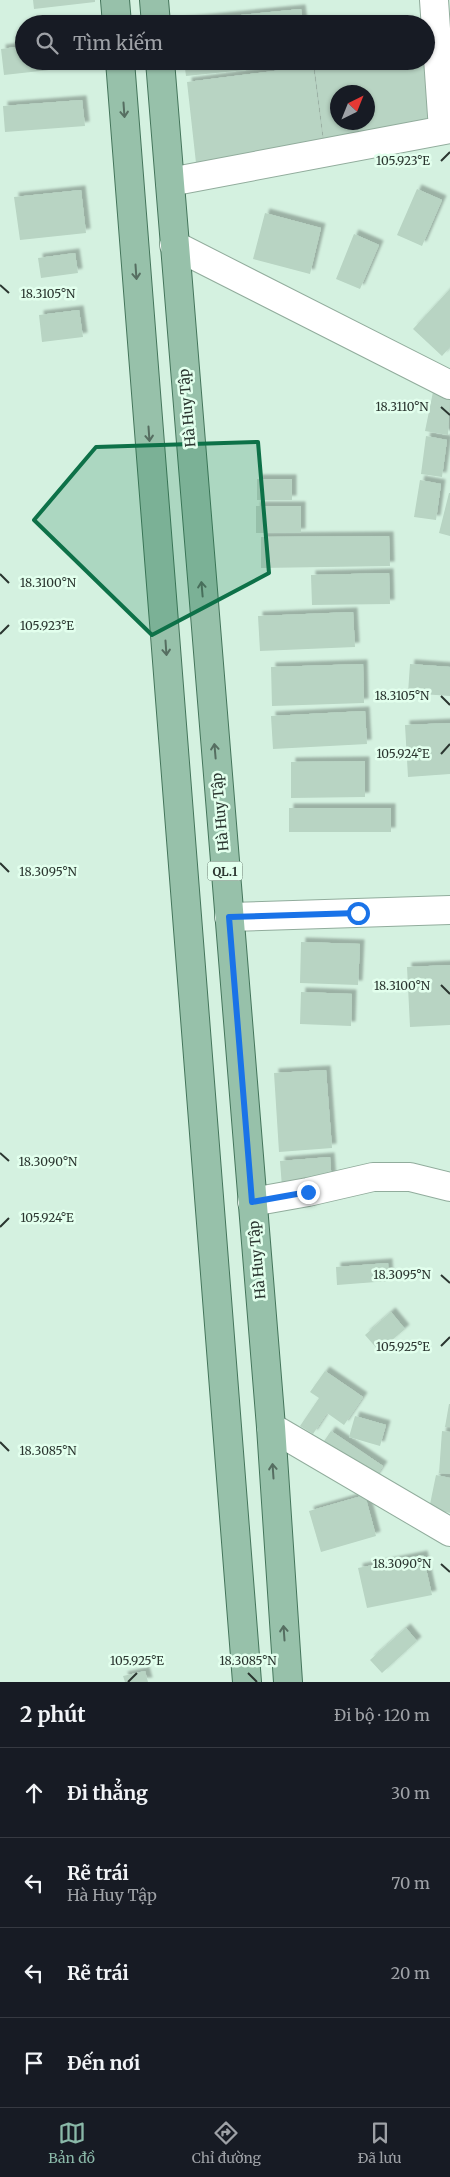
<!DOCTYPE html>
<html lang="vi">
<head>
<meta charset="utf-8">
<style>
	:root { --surface:#171b24; --page:#20242c; --text:#f1f3f6; --muted:#9ea1a6; --line:#363941; --accent:#8ab8a8 }
	body { margin:0; font-family:Merriweather,serif; background:var(--page); color:var(--text) }
	.compass { position:absolute; left:330px; top:85px; width:45px; height:45px; border-radius:50%; background:var(--surface); box-shadow:0 1px 4px #0004; rotate:43deg }
	.stop { position:absolute; width:15px; height:15px; margin:-11px; border:4px solid #1a73e8; border-radius:50%; background:#fff }
	.stop.end { background:#1a73e8; border-color:#fff; box-shadow:0 1px 5px #0008 }
	.list { margin:0; padding:0; list-style:none }
	h2 { display:flex; justify-content:space-between; align-items:center; height:65px; margin:0; padding:0 20px; font-size:21px }
	h2 small { font-size:16px; font-weight:400; color:var(--muted) }
	.list li { display:grid; grid-template-columns:32px 1fr auto; gap:15px; align-items:center; box-sizing:border-box; height:90px; padding:0 20px; border-top:1px solid var(--line) }
	.list b { display:block; font-size:19px; white-space:nowrap }
	.list p { margin:0; font-size:16px; white-space:nowrap; color:var(--muted) }
	.list em { font-size:16px; font-style:normal; color:var(--muted) }
	.icon { flex:none; width:28px; height:28px; fill:none; stroke:currentColor; stroke-width:2; stroke-linecap:round; stroke-linejoin:round }
	.map { position:relative; flex:none; width:450px; height:1682px; overflow:hidden }
	.search { position:absolute; background:var(--surface); box-shadow:0 1px 4px #0004; left:15px; right:15px; top:15px; height:55px; display:flex; align-items:center; gap:12px; box-sizing:border-box; padding:0 18px; border-radius:28px; color:var(--muted); font-size:19px }
	.sheet { height:425px; background:var(--surface) }
	nav { display:flex; justify-content:space-around; align-items:center; box-sizing:border-box; height:70px; border-top:1px solid var(--line); background:var(--surface); font-size:14px; color:var(--muted) }
	nav a { display:grid; justify-items:center; gap:2px }
	nav .on { color:var(--accent) }
	.map>svg:first-child { display:block }
	.building { fill:#b8d4c3; fill-rule:evenodd; filter:url(#shadow) }
	.lines { fill:none; stroke-linecap:round; stroke-linejoin:round }
	.minor-casing { stroke:#91ac9c; stroke-width:30 }
	.major-casing { stroke:#44755b; stroke-width:30 }
	.minor { stroke:#fff; stroke-width:28 }
	.major { stroke:#97c1aa; stroke-width:28 }
	.oneway { stroke:#566e61 }
	.route { stroke:#1a73e8; stroke-width:6 }
	.marked { fill:#0d7148; fill-opacity:0.2; stroke:#0d7148; stroke-width:4; stroke-linejoin:round }
	.ticks { fill:none; stroke:#2b3630; stroke-width:2 }
	.labels { text-anchor:middle; dominant-baseline:central; stroke-width:5; stroke-linejoin:round; paint-order:stroke }
	.shield { fill:#e2ffed; stroke:#627269; stroke-width:1 }
	.shield-label { font-size:12px; font-weight:bold; fill:#2b3630 }
	.street-label { font-size:14px; fill:#2b3630; stroke:#e2ffed }
	.ticks-label { font-size:12px; text-anchor:middle; fill:#2b3630; stroke:#e2ffed; stroke-width:5; stroke-linejoin:round; paint-order:stroke }
</style>
</head>
<body>
<div class="map">
<svg width="450" height="1682" viewBox="0 0 450 1682">
	<defs>
		<filter id="shadow"><feDropShadow dx="4.5" dy="-4.5" stdDeviation="1" flood-color="#0004"/></filter>
	</defs>
	<rect width="100%" height="100%" fill="#d4f1e0"/>
	<path class="building" d="M 33,0 L 95,0 L 95,2 L 34,9 Z
		M 301,9 L 303,24 L 180,24 L 180,21 Z
		M 24,46 L 24,61 L 94,61 L 94,65 L 4,75 L 1,49 Z
		M 184,61 L 307,61 L 307,64 L 186,76 Z
		M 314,61 L 426,61 L 436,127 L 324,140 ZM 338,92 L 368,92 L 368,122 L 338,122 Z
		M 313,66 L 324,150 L 197,172 L 187,82 Z
		M 82,100 L 85,126 L 5,132 L 3,106 Z
		M 417,189 L 442,200 L 422,246 L 397,235 Z
		M 81,190 L 86,233 L 20,240 L 14,197 Z
		M 265,213 L 321,228 L 310,274 L 253,259 Z
		M 354,234 L 379,245 L 360,289 L 336,279 Z
		M 75,253 L 78,273 L 41,278 L 38,258 Z
		M 450,289 L 450,347 L 442,356 L 413,329 Z
		M 79,310 L 83,337 L 42,342 L 39,315 Z
		M 433,392 L 450,395 L 448,435 L 425,431 Z
		M 426,436 L 447,440 L 442,477 L 421,474 Z
		M 257,479 L 292,479 L 292,500 L 257,500 Z
		M 420,480 L 441,484 L 436,520 L 414,517 Z
		M 449,493 L 450,493 L 450,536 L 439,533 Z
		M 256,506 L 301,506 L 301,533 L 256,533 Z
		M 389,536 L 390,566 L 261,568 L 261,537 Z
		M 389,573 L 390,604 L 312,605 L 311,575 Z
		M 353,612 L 355,647 L 260,651 L 258,616 Z
		M 363,664 L 364,703 L 272,706 L 271,667 Z
		M 410,664 L 450,667 L 450,696 L 408,693 Z
		M 365,711 L 367,744 L 273,749 L 271,716 Z
		M 450,723 L 450,774 L 408,777 L 405,725 Z
		M 365,761 L 365,797 L 291,798 L 291,762 Z
		M 289,808 L 391,808 L 391,832 L 289,832 Z
		M 301,942 L 360,944 L 358,985 L 300,983 Z
		M 450,965 L 450,1025 L 410,1027 L 407,967 Z
		M 301,992 L 352,994 L 351,1026 L 300,1024 Z
		M 326,1070 L 332,1148 L 279,1152 L 274,1073 Z
		M 330,1157 L 332,1183 L 282,1187 L 280,1161 Z
		M 388,1263 L 389,1281 L 337,1285 L 336,1267 Z
		M 391,1312 L 405,1329 L 379,1351 L 365,1335 Z
		M 325,1371 L 363,1397 L 344,1425 L 327,1413 L 313,1434 L 300,1426 L 319,1398 L 310,1392 Z
		M 449,1404 L 450,1404 L 450,1427 L 445,1427 Z
		M 355,1416 L 386,1425 L 380,1446 L 349,1437 Z
		M 331,1431 L 383,1466 L 369,1486 L 318,1450 Z
		M 442,1431 L 450,1432 L 450,1474 L 439,1473 Z
		M 436,1475 L 450,1478 L 450,1513 L 429,1509 Z
		M 365,1495 L 376,1536 L 321,1552 L 309,1511 Z
		M 423,1555 L 432,1595 L 367,1608 L 358,1568 Z
		M 406,1628 L 417,1641 L 382,1673 L 370,1660 Z
		M 145,1671 L 148,1682 L 125,1682 L 123,1676 Z"/>
	<g class="lines">
		<defs>
			<path id="minor" d="M 434,0 L 443,130
				M 170,182 L 450,129
				M 174,245 L 450,385
				M 229,917 L 450,910
				M 252,1202 L 308,1192 L 373,1177 L 410,1177 L 450,1187
				M 271,1427 L 450,1532"/>
			<path id="major" d="M 115,0 L 117,24
				M 154,0 L 156,24
				M 120,61 L 247,1682
				M 160,61 L 271,1427 L 288,1682"/>
		</defs>
		<use href="#minor" class="minor-casing"/>
		<use href="#major" class="major-casing"/>
		<use href="#minor" class="minor"/>
		<use href="#major" class="major"/>
	</g>
	<defs><path id="oneway-shaft" d="M-6 0H5M1.5-3L5.5 0L1.5 3" fill="none" stroke-width="1.6" stroke-linecap="round" stroke-linejoin="round" transform="scale(1.25)"/></defs>
	<g class="oneway">
		<use href="#oneway-shaft" transform="translate(124 110) rotate(86)"/>
		<use href="#oneway-shaft" transform="translate(136 272) rotate(86)"/>
		<use href="#oneway-shaft" transform="translate(149 434) rotate(86)"/>
		<use href="#oneway-shaft" transform="translate(202 589) rotate(-95)"/>
		<use href="#oneway-shaft" transform="translate(166 648) rotate(86)"/>
		<use href="#oneway-shaft" transform="translate(215 751) rotate(-95)"/>
		<use href="#oneway-shaft" transform="translate(273 1471) rotate(-94)"/>
		<use href="#oneway-shaft" transform="translate(284 1633) rotate(-94)"/>
	</g>
	<g class="lines">
		<path class="route" d="M 308,1192 L 252,1202 L 229,917 L 358,913"/>
	</g>
	<path class="marked" d="M 258,442 L 269,573 L 152,635 L 34,520 L 96,447 Z"/>
	<path class="ticks" d="M 441,161 L 450,152M 0,285 L 9,293M 441,407 L 450,415M 0,574 L 9,583M 0,634 L 9,625M 441,696 L 450,705M 441,754 L 450,744M 0,863 L 9,872M 441,985 L 450,994M 0,1153 L 9,1161M 0,1227 L 9,1218M 441,1275 L 450,1283M 441,1346 L 450,1337M 0,1442 L 9,1451M 441,1564 L 450,1572M 248,1673 L 257,1682M 128,1682 L 137,1673"/>
	<g class="labels">
		<rect class="shield" x="207.5" y="861.5" width="35" height="19" rx="4"/>
		<g class="shield-label">
			<text x="225" y="871">QL.1</text>
		</g>
		<g class="street-label">
			<text transform="translate(187 408) rotate(-95)">Hà Huy Tập</text>
			<text transform="translate(220 812) rotate(-95)">Hà Huy Tập</text>
			<text transform="translate(257 1260) rotate(-95)">Hà Huy Tập</text>
		</g>
	</g>
	<g class="ticks-label">
		<text x="403" y="165">105.923°E</text>
		<text x="48" y="298">18.3105°N</text>
		<text x="402" y="411">18.3110°N</text>
		<text x="48" y="587">18.3100°N</text>
		<text x="47" y="630">105.923°E</text>
		<text x="402" y="700">18.3105°N</text>
		<text x="403" y="758">105.924°E</text>
		<text x="48" y="876">18.3095°N</text>
		<text x="402" y="990">18.3100°N</text>
		<text x="48" y="1166">18.3090°N</text>
		<text x="47" y="1222">105.924°E</text>
		<text x="402" y="1279">18.3095°N</text>
		<text x="403" y="1351">105.925°E</text>
		<text x="48" y="1455">18.3085°N</text>
		<text x="402" y="1568">18.3090°N</text>
		<text x="137" y="1665">105.925°E</text>
		<text x="248" y="1665">18.3085°N</text>
	</g>
</svg>
<svg class="compass" viewBox="-18 -18 36 36"><path d="M0-13l5 13h-10z" fill="#e53935"/><path d="M0 13l5-13h-10z" fill="#9ea1a6"/></svg>
<div class="stop" style="left:358px;top:913px"></div>
<div class="stop end" style="left:308px;top:1192px"></div>
<div class="search"><svg class="icon" aria-label="search" viewBox="0 0 24 24"><circle cx="10" cy="10" r="6"/><path d="M15 15l6 6"/></svg>Tìm kiếm</div>
</div>
<section class="sheet">
<h2>2 phút<small>Đi bộ · 120 m</small></h2>
<ul class="list">
<li><svg class="icon" aria-label="ahead" viewBox="0 0 24 24"><path d="M12 20V5M6 11l6-6 6 6"/></svg><div><b>Đi thẳng</b></div><em>30 m</em></li>
<li><svg class="icon" aria-label="left" viewBox="0 0 24 24"><path d="M17 20v-9H6M10 6l-5 5 5 5"/></svg><div><b>Rẽ trái</b><p>Hà Huy Tập</p></div><em>70 m</em></li>
<li><svg class="icon" aria-label="left" viewBox="0 0 24 24"><path d="M17 20v-9H6M10 6l-5 5 5 5"/></svg><div><b>Rẽ trái</b></div><em>20 m</em></li>
<li><svg class="icon" aria-label="arrive" viewBox="0 0 24 24"><path d="M6 21V4h12l-3 4 3 4H6"/></svg><div><b>Đến nơi</b></div></li>
</ul>
</section>
<nav>
<a class="on"><svg class="icon" aria-label="map" viewBox="0 0 24 24"><path d="M3 6l6-2 6 2 6-2v14l-6 2-6-2-6 2zM9 4v14M15 6v14"/></svg>Bản đồ</a>
<a><svg class="icon" aria-label="directions" viewBox="0 0 24 24"><path d="M12 3l9 9-9 9-9-9zM9 14v-3h6M13 9l2 2-2 2"/></svg>Chỉ đường</a>
<a><svg class="icon" aria-label="saved" viewBox="0 0 24 24"><path d="M7 4h10v16l-5-4-5 4z"/></svg>Đã lưu</a>
</nav>
</body>
</html>
